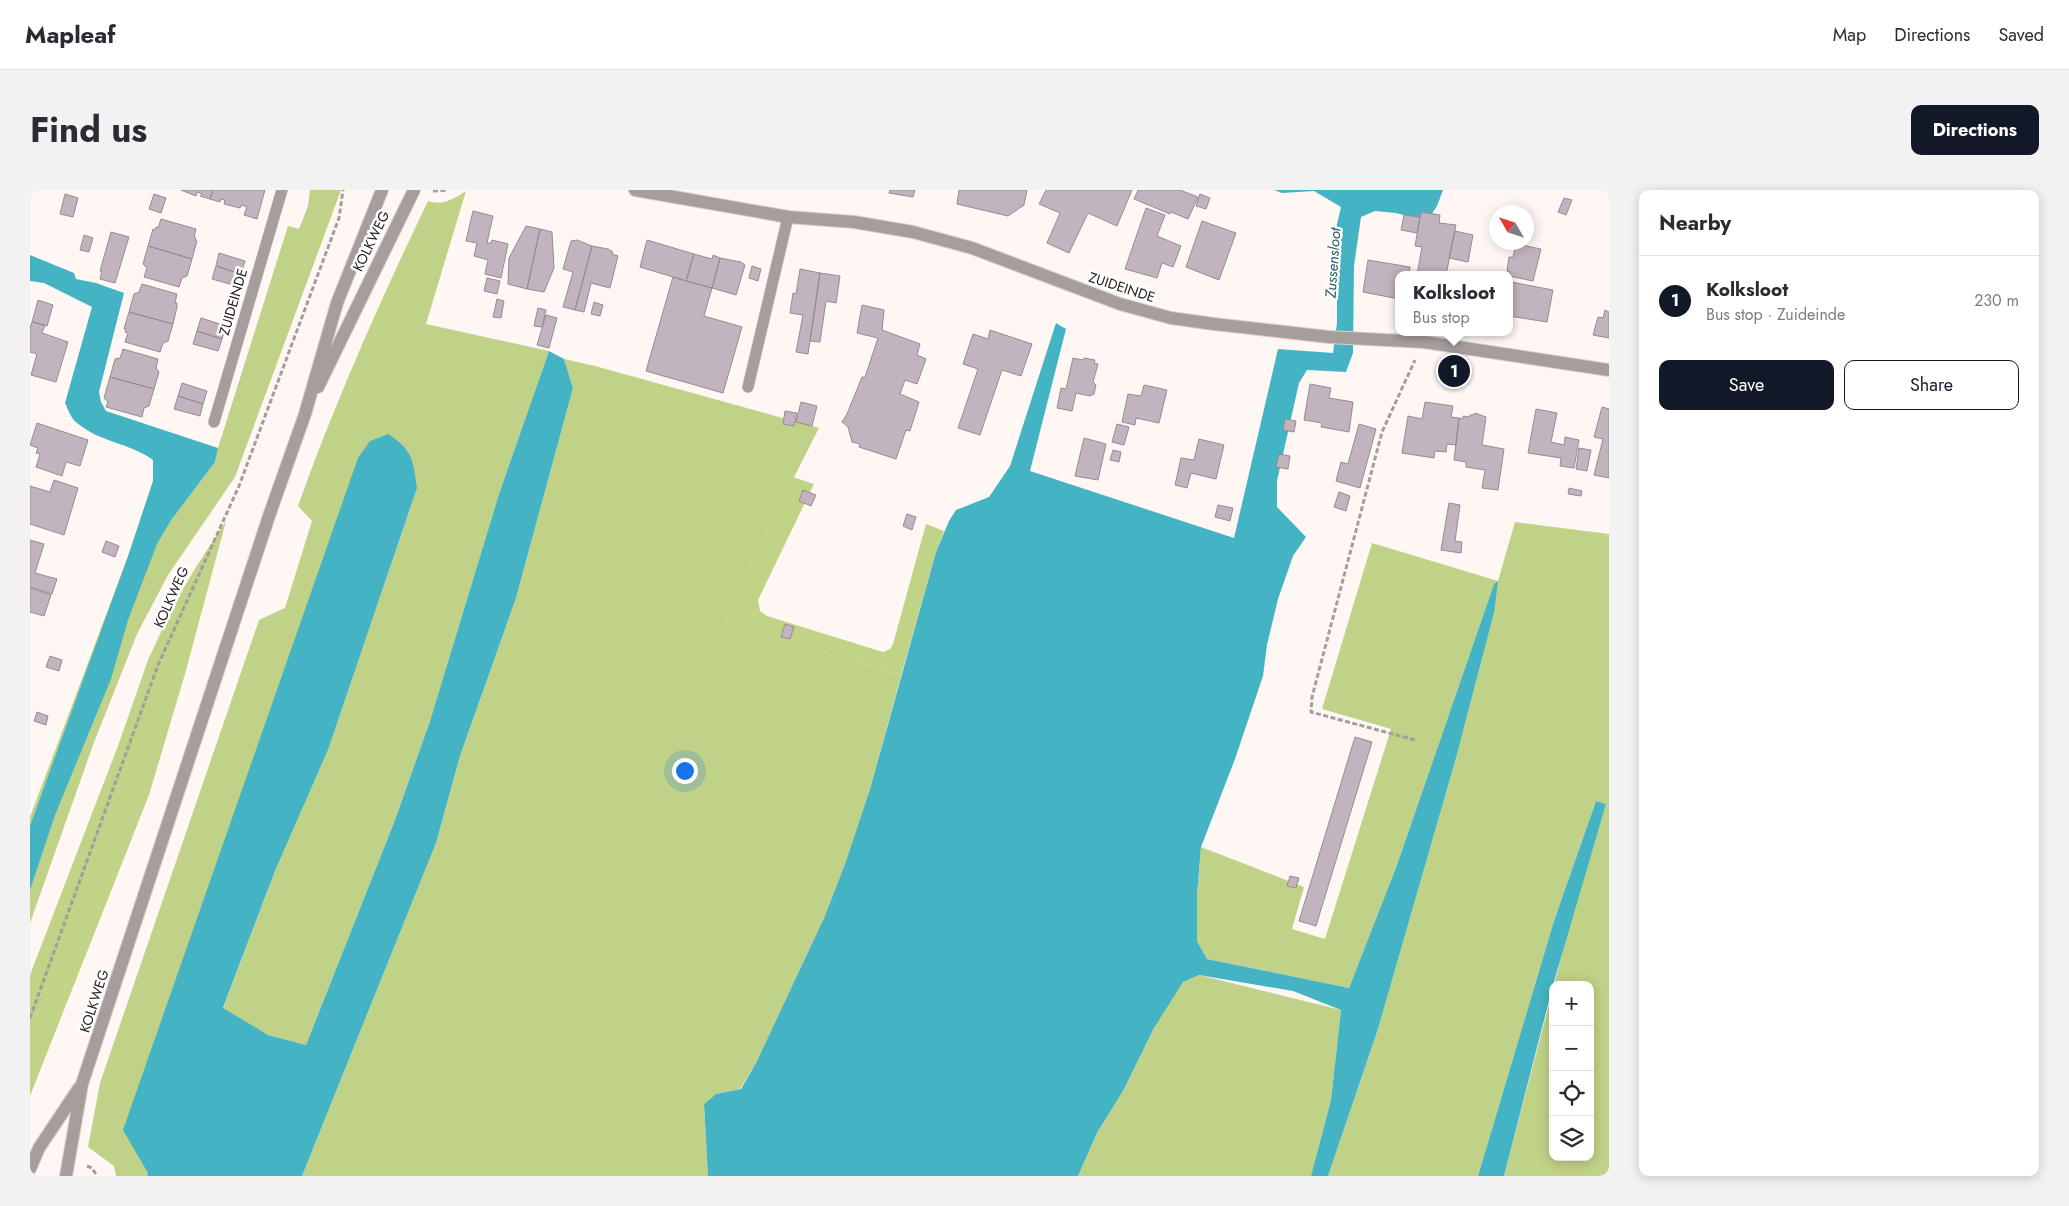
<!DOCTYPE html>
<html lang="en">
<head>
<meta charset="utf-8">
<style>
	:root { --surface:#fff; --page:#f2f2f3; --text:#2b2b33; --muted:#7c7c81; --line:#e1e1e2; --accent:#111827 }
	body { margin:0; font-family:Jost,sans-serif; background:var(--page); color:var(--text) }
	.controls { position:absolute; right:15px; bottom:15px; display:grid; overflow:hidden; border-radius:10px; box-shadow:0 2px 12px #0003 }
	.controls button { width:45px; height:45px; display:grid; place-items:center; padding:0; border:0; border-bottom:1px solid var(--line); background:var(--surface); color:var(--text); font:25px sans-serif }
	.compass { position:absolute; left:1459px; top:15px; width:45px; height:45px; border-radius:50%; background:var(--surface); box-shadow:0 2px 12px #0003; rotate:309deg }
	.you { position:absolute; left:654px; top:580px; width:18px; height:18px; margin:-12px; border:4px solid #fff; border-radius:50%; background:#1a73e8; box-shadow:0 0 0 8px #1a73e833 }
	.badge { display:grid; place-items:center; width:32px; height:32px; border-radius:50%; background:var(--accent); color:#fff; font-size:16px; font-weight:700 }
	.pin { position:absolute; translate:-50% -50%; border:2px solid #fff; box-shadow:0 1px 5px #0006 }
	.popup { position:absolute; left:1365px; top:81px; width:118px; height:65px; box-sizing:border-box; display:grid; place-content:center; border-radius:10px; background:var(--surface); filter:drop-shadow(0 1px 4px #0005); font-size:16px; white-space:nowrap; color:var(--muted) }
	.popup b { font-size:19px; color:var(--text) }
	.popup::after { content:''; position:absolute; left:50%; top:100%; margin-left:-10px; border:10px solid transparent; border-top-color:var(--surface) }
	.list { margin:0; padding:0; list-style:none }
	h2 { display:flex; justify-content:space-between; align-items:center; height:65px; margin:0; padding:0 20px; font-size:21px }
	h2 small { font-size:16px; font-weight:400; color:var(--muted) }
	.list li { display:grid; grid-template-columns:32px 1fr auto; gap:15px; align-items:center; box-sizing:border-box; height:90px; padding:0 20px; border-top:1px solid var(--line) }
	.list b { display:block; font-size:19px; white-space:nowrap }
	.list p { margin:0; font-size:16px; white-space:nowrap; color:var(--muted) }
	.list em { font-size:16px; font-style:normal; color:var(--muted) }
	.actions { display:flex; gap:10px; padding:15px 20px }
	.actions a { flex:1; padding:11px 0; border:1px solid var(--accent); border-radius:10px; text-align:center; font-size:18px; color:var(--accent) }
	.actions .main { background:var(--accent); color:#fff }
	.icon { flex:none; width:28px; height:28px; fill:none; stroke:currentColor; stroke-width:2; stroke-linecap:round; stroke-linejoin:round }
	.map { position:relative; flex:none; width:1579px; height:986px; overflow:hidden; border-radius:10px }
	header { display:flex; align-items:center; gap:30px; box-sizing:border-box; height:70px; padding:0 25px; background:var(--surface); border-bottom:1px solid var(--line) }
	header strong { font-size:24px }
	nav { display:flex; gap:28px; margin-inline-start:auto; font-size:18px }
	.intro { display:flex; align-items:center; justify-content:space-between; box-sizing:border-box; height:120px; padding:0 30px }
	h1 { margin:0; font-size:35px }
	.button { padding:12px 22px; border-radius:10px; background:var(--accent); color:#fff; font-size:18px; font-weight:700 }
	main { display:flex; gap:30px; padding:0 30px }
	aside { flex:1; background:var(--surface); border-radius:10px; box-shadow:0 2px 12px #0003 }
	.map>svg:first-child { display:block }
	.green { fill:#c0d188 }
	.forest { fill:#c1d386 }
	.water { fill:#44b4c4 }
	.building { fill:#c2b4bf; stroke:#978a94 }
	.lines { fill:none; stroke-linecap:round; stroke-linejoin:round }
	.service-casing { stroke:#d7d0cd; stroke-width:12 }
	.tertiary-casing { stroke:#d7d0cd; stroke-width:14 }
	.path { stroke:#a49d9b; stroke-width:3; stroke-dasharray:5 2.5; stroke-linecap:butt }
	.service { stroke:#a69d9d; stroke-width:11 }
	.tertiary { stroke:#a69d9d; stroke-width:12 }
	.labels { text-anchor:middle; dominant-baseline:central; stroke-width:5; stroke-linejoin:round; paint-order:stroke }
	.street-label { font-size:14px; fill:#27201e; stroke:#fff }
	.water-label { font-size:15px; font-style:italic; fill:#2b5b61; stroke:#fff }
</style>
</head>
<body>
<header>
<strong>Mapleaf</strong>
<nav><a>Map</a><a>Directions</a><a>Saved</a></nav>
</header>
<div class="intro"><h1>Find us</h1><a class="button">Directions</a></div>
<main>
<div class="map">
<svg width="1579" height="986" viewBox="0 0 1579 986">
	<rect width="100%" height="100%" fill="#fef7f4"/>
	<path class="green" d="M 280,0 L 311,0 L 205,287 L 138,385 L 107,444 L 63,555 L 0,733 L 0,627 L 97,369 L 127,354 L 142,329 L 185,272 L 188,258 L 258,36 L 269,39 L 278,16 Z
		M 436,1 L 396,134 L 519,161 L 469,304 L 400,531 L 365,630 L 276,855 L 238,845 L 193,819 L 245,681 L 298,560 L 387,298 L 117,986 L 86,986 L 84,976 L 58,957 L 70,893 L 229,430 L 255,418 L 282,331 L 268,316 C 305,212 350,111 398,11 C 413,16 423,9 436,1 Z
		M 534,169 L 565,176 L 789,238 L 723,368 L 694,431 L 871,486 L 840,599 L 815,674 L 794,728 L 726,873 L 710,899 L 686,904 L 674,914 L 678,986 L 272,986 L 406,653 L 430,566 L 486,408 L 543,198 Z
		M 1485,332 L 1579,344 L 1579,986 L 1474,986 L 1523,799 L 1523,967 L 1560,967 L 1560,795 L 1524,795 L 1542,726 L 1576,614 L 1566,611 L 1524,731 L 1448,986 L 1298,986 L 1348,839 L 1426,568 L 1464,423 L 1464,394 L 1367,675 L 1319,798 L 1177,769 L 1167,751 L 1167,705 L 1171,657 L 1274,697 L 1262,739 L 1295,749 L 1361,539 L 1292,519 L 1342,353 L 1468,391 Z
		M 1169,785 L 1311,820 L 1301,910 L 1281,986 L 1048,986 L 1067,943 L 1093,901 L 1124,838 L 1139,812 L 1153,792 Z"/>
	<path class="forest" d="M 763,287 L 784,294 L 728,410 L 730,421 L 737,426 L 853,462 L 860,459 L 863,454 L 896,334 L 914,341 L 906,362 L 871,486 L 693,431 L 697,420 Z
		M 196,331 L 155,484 L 119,605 L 0,906 L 0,785 L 89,553 L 118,470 L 143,416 L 166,377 Z"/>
	<path class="water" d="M 1244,0 L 1413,0 L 1407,16 L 1397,31 L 1366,23 L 1345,21 L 1331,27 L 1324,76 L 1323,163 L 1316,182 L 1277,180 L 1269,193 L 1247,291 L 1247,317 L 1276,347 L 1263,366 L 1248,409 L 1237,455 L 1233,486 L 1205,569 L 1171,657 L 1167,705 L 1167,751 L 1177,769 L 1319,798 L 1367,675 L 1464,394 L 1468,391 L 1464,423 L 1426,568 L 1348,839 L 1298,986 L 1281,986 L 1301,910 L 1311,820 L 1263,801 L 1169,785 L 1153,792 L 1124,838 L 1093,901 L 1067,943 L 1048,986 L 678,986 L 674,914 L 686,904 L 711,899 L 726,873 L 794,728 L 815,674 L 840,599 L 906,362 L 919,331 L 926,320 L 959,307 L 980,276 L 1026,133 L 1036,139 L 1000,281 L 1204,348 L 1248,159 L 1303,163 L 1307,133 L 1307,34 L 1311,17 L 1284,1 L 1252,3 Z
		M 0,65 L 44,83 L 46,89 L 66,93 L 94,103 L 69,202 L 71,212 L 76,221 L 188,258 L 185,272 L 142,329 L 127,354 L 98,430 L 81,489 L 25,625 L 0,700 L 0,636 L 97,369 L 123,291 L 123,270 C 100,253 69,252 47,233 C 41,229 38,219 35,213 L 62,117 L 14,93 L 0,91 Z
		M 519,161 L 534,169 L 543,198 L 486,408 L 430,566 L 406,653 L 272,986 L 117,986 L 118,983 L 93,940 L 328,268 L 340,251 L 358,244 C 383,260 383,270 387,298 L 298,560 L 245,681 L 193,818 L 238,845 L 276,855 L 365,630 L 400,531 L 469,304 Z
		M 1566,611 L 1576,614 L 1523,795 L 1474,986 L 1448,986 L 1524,731 Z"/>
	<path class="building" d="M 151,0 L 183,0 L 180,9 L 170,6 L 172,4 L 167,2 L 166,6 Z
		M 183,0 L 235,0 L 227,29 L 214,25 L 217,17 L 211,15 L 210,18 L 194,14 L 195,10 L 191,9 L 190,12 L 180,9 Z
		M 860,0 L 885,0 L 883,7 L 859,3 Z
		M 929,0 L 997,0 L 994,15 L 978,26 L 927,14 Z
		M 1016,0 L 1102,0 L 1087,36 L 1058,23 L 1039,63 L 1017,53 L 1030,23 L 1009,14 Z
		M 1108,0 L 1150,0 L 1168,7 L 1158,29 L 1141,22 L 1140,24 L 1104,9 Z
		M 35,4 L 48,8 L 43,27 L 30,24 Z
		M 124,4 L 136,8 L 131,23 L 119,19 Z
		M 1170,4 L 1180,8 L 1176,19 L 1166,16 Z
		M 1534,8 L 1542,10 L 1536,25 L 1528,22 Z
		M 1116,18 L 1135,25 L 1127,46 L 1151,56 L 1143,77 L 1132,73 L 1127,88 L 1095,79 Z
		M 443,21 L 463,26 L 457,53 L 461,53 L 462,50 L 478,54 L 471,88 L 455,84 L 458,70 L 444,66 L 447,53 L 436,51 Z
		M 1391,22 L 1410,25 L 1409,33 L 1426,35 L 1416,85 L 1387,85 L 1392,57 L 1385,56 Z
		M 1374,25 L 1390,27 L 1387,43 L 1371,40 Z
		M 131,29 L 166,39 L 164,47 L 166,48 L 165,51 L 167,51 L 162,69 L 118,56 L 123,39 L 125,40 L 126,37 L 128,38 Z
		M 1172,31 L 1206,43 L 1189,90 L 1156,77 Z
		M 496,36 L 510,39 L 497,99 L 478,94 L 479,68 Z
		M 510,39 L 522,42 L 524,78 L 514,102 L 497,99 Z
		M 1425,41 L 1443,45 L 1438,72 L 1419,68 Z
		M 81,42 L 99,47 L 85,93 L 70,89 L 72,81 L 70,81 Z
		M 54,45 L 63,48 L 59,62 L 50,60 Z
		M 547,50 L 562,56 L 545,120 L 533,117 L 543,82 L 533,79 L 541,51 Z
		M 617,50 L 664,64 L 656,91 L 610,77 Z
		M 1486,54 L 1511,59 L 1503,91 L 1479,86 L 1480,82 L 1477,81 L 1479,67 L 1483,67 Z
		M 118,56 L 162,69 L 157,86 L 152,88 L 149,97 L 114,87 L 117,78 L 113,74 Z
		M 562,56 L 578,59 L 583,62 L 582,64 L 588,66 L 580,98 L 561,93 L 554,122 L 545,120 Z
		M 189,63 L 215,71 L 211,84 L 186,76 Z
		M 664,64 L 682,69 L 683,65 L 690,68 L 682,98 L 656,91 Z
		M 690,68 L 711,72 L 715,75 L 706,105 L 682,98 Z
		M 1338,70 L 1380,77 L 1379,85 L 1369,85 L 1369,109 L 1333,102 Z
		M 186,76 L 211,84 L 207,96 L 182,89 Z
		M 722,76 L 731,79 L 728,91 L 719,88 Z
		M 770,79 L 790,83 L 778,164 L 766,162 L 773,125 L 760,123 L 763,103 L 766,104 Z
		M 790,83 L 810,86 L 806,113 L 796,111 L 790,152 L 780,151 Z
		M 643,87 L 682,98 L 674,126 L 712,137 L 693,203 L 616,181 Z
		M 457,88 L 470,91 L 467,104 L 454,101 Z
		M 1481,92 L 1523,100 L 1517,132 L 1479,126 L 1479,103 Z
		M 112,94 L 147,104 L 145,113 L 147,113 L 147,117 L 143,134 L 99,122 L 104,104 L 109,102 Z
		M 467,109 L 474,111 L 471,128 L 463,127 Z
		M 8,110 L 23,115 L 17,136 L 2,132 Z
		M 564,112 L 573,115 L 570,126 L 561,124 Z
		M 832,115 L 854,120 L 852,140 L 890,154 L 887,165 L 896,169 L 887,194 L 875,190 L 870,204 L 889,212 L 880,241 L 876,240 L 866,269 L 829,257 L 830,254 L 822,252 L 818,237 L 812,232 L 817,224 L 832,187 L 835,187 L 848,148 L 827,143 Z
		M 508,118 L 516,120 L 512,137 L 504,136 Z
		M 1575,120 L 1579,122 L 1579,148 L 1563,145 L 1568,127 L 1573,128 Z
		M 99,122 L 143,134 L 138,151 L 133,153 L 130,162 L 95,152 L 98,143 L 95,142 L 96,139 L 94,139 Z
		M 516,125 L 527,128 L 519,158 L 507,155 Z
		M 171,128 L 196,136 L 192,149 L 167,141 Z
		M 2,132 L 15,135 L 12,143 L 38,152 L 26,192 L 1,185 L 7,164 L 0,162 L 0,138 Z
		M 960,140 L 1002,154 L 991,186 L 972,180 L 950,245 L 928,238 L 948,179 L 933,174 L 943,144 L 958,149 Z
		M 167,141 L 192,149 L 188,161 L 163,154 Z
		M 93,159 L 128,169 L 126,178 L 129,182 L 124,199 L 80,187 L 85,169 L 90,168 Z
		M 1043,168 L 1053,170 L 1054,168 L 1065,170 L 1064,173 L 1068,174 L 1063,192 L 1066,195 L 1064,204 L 1060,206 L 1046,203 L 1042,221 L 1027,218 L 1031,198 L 1036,199 Z
		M 80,187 L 124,199 L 119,216 L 114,218 L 112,227 L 76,217 L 78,212 L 74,208 Z
		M 152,193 L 177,201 L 173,214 L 148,206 Z
		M 1280,194 L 1301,198 L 1299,208 L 1323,212 L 1319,242 L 1291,237 L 1292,233 L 1274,230 Z
		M 1114,195 L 1137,200 L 1129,233 L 1106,228 L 1105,235 L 1092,232 L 1098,204 L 1111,206 Z
		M 148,206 L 173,214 L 170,226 L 144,219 Z
		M 771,212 L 787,216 L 782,236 L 766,232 Z
		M 1395,212 L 1423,216 L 1421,227 L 1429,228 L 1426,255 L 1417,254 L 1416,262 L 1405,261 L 1404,268 L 1372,263 L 1378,226 L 1392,229 Z
		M 1572,217 L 1579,219 L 1579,288 L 1564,285 L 1573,249 L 1564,247 Z
		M 1506,219 L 1527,223 L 1521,252 L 1534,255 L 1535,247 L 1549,250 L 1544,278 L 1530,276 L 1531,268 L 1498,263 Z
		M 755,221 L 767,223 L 764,236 L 753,234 Z
		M 1445,223 L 1456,227 L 1452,255 L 1474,259 L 1468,300 L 1452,298 L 1455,280 L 1436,277 L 1436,272 L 1424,270 L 1429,228 L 1433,229 L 1433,226 L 1439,227 L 1440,225 L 1443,225 Z
		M 1255,229 L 1266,231 L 1264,242 L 1253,240 Z
		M 7,233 L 58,250 L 50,276 L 36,272 L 32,286 L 6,277 L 10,264 L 6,263 L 8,258 L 0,255 Z
		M 1087,234 L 1099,237 L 1094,255 L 1082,252 Z
		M 1329,234 L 1346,239 L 1330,298 L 1306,291 L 1311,272 L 1318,274 Z
		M 1054,248 L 1076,254 L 1068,290 L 1045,286 Z
		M 1169,249 L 1194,255 L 1186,289 L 1161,283 L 1157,298 L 1145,295 L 1151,268 L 1164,270 Z
		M 1549,258 L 1561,260 L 1557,281 L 1546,279 Z
		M 1083,260 L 1091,262 L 1089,272 L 1080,270 Z
		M 1249,264 L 1260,266 L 1258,279 L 1246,277 Z
		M 24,290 L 48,298 L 34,345 L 0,334 L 0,296 L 20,302 Z
		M 1539,298 L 1552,301 L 1551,306 L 1538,304 Z
		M 773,300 L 786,305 L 781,316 L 769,311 Z
		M 1309,302 L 1320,306 L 1316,321 L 1304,317 Z
		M 1419,313 L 1430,315 L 1425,351 L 1432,352 L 1431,363 L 1411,360 Z
		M 1188,315 L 1203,318 L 1200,331 L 1185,327 Z
		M 877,324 L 886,327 L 882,340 L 873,336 Z
		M 0,350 L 14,354 L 5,383 L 27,389 L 22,404 L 0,397 Z
		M 76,351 L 89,356 L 85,367 L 72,362 Z
		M 0,398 L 21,405 L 14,426 L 0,422 Z
		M 755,434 L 764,437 L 760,449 L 751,447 Z
		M 20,466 L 32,470 L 29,481 L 16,477 Z
		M 7,522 L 18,526 L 16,535 L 4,531 Z
		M 1325,547 L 1342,552 L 1286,736 L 1269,731 Z
		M 1260,686 L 1269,688 L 1266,698 L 1257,696 Z"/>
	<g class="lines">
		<defs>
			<path id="service" d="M 718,197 L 758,27
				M 184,232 L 252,0"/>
			<path id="tertiary" d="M 605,0 L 758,27 L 824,32 L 883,42 L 942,58 L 1090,114 L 1141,128 L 1184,134 L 1299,147 L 1394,152 L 1579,180
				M 288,197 L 384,0
				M 0,979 L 9,958 L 49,898
				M 36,986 L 52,894 L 239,326 L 275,224 L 307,113 L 352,0"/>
		</defs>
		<use href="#service" class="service-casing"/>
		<use href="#tertiary" class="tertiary-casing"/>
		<path class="path" d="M 403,1 L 418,0
			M 1385,550 L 1281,522 L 1282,507 L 1352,242 L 1385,170
			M 0,828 L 128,475 L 209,296 L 309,28 L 313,0
			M 57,976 L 62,978 L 67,986"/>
		<use href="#service" class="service"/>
		<use href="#tertiary" class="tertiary"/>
	</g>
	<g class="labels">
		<g class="street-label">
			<text transform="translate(341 51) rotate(-64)">KOLKWEG</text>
			<text transform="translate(1092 97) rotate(18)">ZUIDEINDE</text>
			<text transform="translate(203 112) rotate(-74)">ZUIDEINDE</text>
			<text transform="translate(141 407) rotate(-66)">KOLKWEG</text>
			<text transform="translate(64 811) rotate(-72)">KOLKWEG</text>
		</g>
		<g class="water-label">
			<text transform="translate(1303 73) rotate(-86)">Zussensloot</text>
		</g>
	</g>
</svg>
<div class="controls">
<button>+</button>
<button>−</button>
<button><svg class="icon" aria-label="locate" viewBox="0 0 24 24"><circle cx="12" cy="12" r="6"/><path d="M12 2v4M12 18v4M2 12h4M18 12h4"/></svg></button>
<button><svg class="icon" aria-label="layers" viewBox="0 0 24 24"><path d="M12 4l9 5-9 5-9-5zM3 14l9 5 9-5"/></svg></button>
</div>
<svg class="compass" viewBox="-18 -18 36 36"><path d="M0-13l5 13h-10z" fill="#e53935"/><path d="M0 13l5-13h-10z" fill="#7c7c81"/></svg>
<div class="you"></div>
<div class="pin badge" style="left:1424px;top:181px">1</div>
<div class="popup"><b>Kolksloot</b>Bus stop</div>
</div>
<aside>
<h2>Nearby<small></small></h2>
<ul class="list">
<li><span class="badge">1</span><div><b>Kolksloot</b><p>Bus stop · Zuideinde</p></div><em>230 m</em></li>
</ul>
<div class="actions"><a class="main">Save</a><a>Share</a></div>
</aside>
</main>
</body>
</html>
